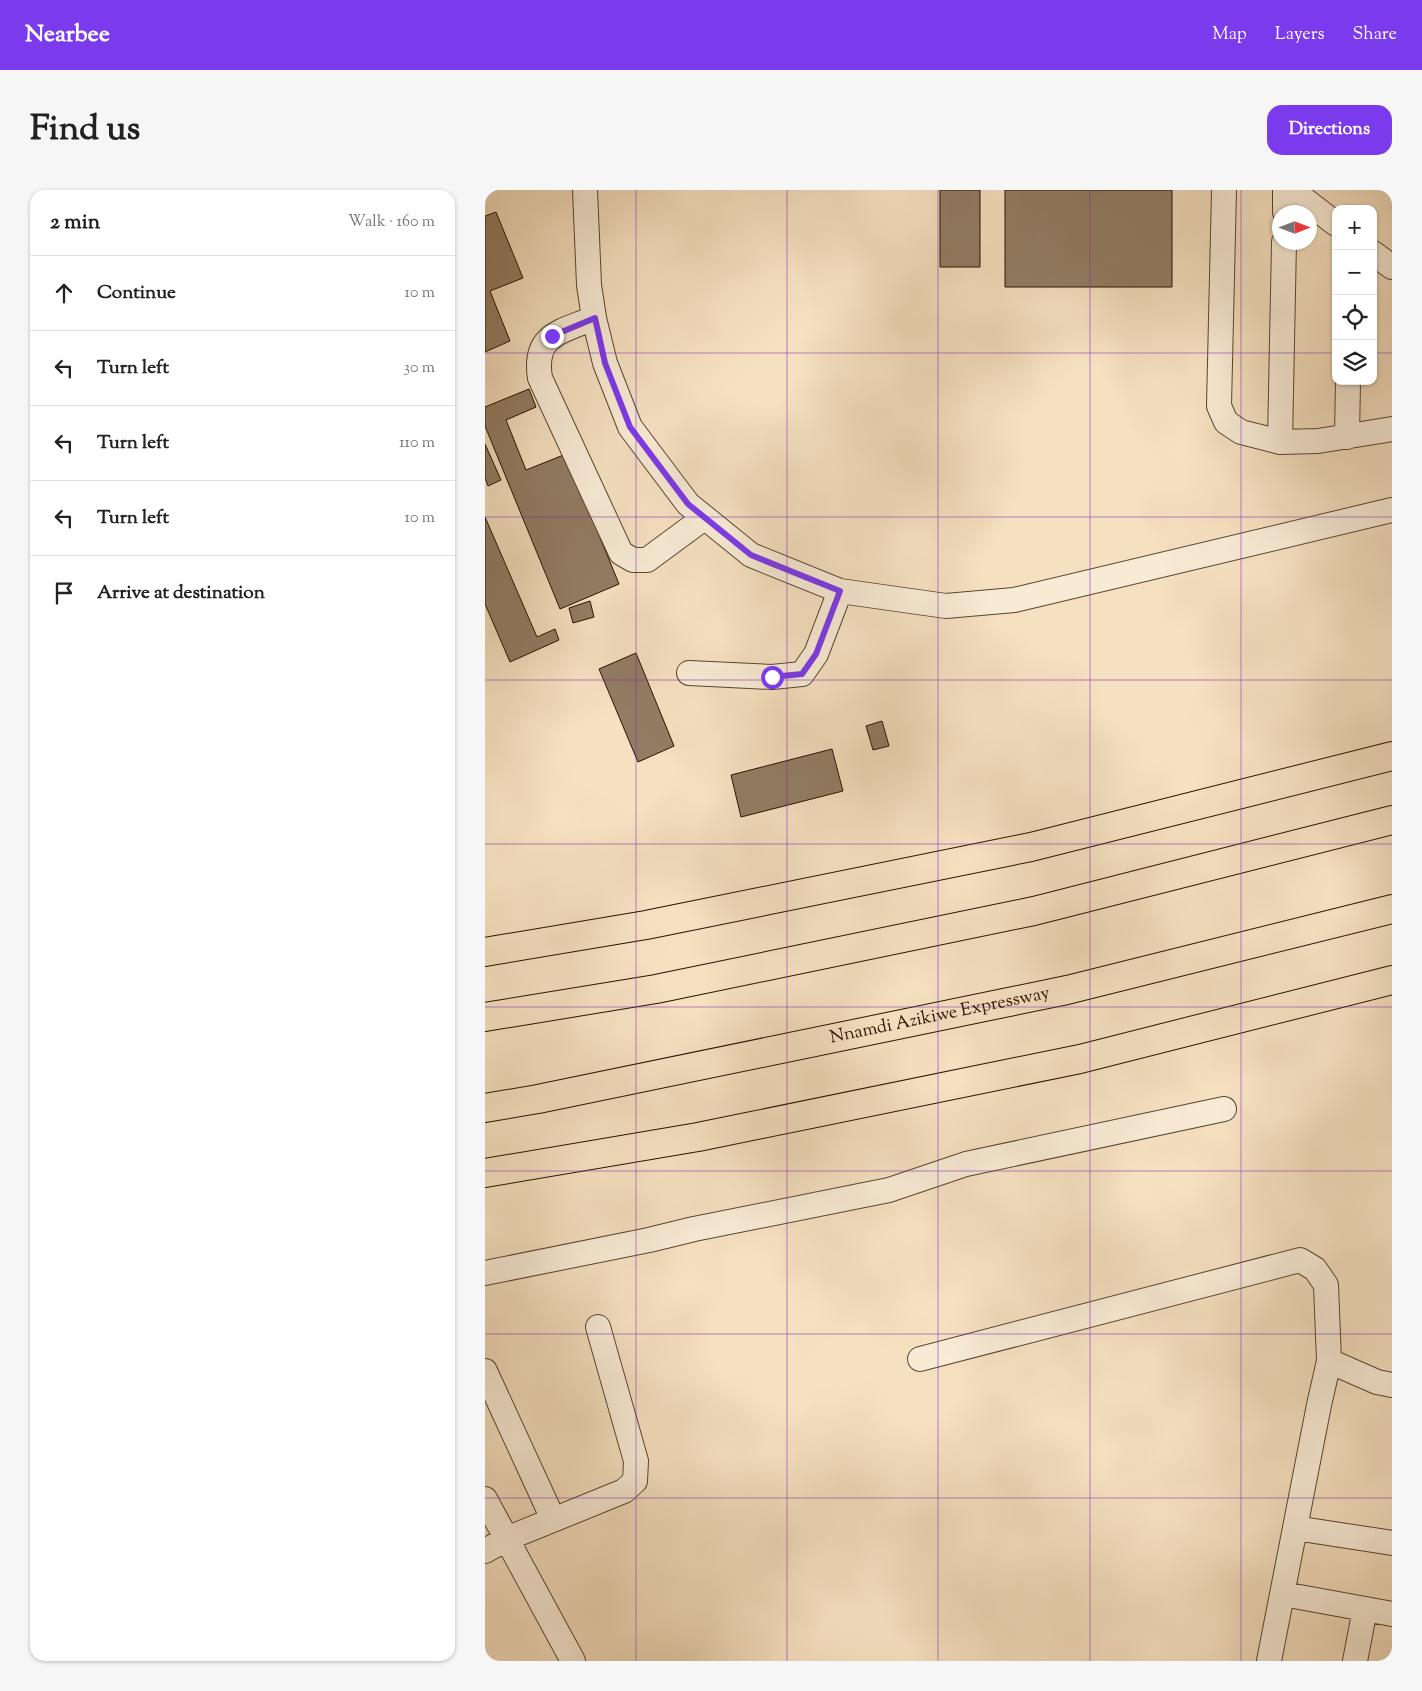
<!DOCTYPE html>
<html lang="en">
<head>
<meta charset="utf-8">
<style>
	:root { --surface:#fff; --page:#f6f6f6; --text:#222; --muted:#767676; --line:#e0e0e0; --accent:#7c3aed }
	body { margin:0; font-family:"Sorts Mill Goudy",serif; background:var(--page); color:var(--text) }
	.controls { position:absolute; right:15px; top:15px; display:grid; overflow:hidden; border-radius:10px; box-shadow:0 1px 4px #0004 }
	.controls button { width:45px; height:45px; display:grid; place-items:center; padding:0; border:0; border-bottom:1px solid var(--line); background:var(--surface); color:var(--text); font:25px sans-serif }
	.compass { position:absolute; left:787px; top:15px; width:45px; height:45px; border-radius:50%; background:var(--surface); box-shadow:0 1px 4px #0004; rotate:90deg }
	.stop { position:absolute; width:15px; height:15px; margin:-11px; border:4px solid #7c3aed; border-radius:50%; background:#fff }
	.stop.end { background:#7c3aed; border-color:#fff; box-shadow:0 1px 5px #0008 }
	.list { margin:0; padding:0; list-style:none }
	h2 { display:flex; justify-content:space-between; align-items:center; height:65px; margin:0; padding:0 20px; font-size:21px }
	h2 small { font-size:16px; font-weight:400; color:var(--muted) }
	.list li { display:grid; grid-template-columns:32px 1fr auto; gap:15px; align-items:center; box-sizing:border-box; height:75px; padding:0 20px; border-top:1px solid var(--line) }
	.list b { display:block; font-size:19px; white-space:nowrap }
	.list em { font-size:16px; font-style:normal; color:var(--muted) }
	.icon { flex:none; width:28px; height:28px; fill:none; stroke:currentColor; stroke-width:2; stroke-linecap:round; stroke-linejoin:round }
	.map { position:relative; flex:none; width:907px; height:1471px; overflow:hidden; border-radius:15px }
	header { display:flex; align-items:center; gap:30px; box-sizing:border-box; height:70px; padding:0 25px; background:var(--accent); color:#fff }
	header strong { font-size:24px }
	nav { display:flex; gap:28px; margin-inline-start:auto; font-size:18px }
	.intro { display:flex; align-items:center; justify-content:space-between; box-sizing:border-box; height:120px; padding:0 30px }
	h1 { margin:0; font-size:35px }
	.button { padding:12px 22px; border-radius:15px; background:var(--accent); color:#fff; font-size:18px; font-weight:700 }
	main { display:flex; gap:30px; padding:0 30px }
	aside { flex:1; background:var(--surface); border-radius:15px; box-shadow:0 1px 4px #0004 }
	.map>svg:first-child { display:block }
	.building { fill:#927d64; stroke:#271100 }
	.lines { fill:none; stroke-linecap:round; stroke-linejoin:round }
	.minor-casing { stroke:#5a4530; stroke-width:26 }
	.highway-casing { stroke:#271100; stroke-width:30 }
	.minor { stroke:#f8ebd6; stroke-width:24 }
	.highway { stroke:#f5e0c0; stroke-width:28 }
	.route { stroke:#7c3aed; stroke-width:6 }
	.grid { fill:none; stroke:#7b2cbf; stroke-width:1; stroke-opacity:0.55 }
	.labels { text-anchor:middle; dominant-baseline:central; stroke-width:5; stroke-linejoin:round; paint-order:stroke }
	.street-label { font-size:18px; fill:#271100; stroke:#f8ebd6 }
</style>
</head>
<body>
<header>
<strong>Nearbee</strong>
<nav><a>Map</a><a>Layers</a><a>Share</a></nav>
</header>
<div class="intro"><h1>Find us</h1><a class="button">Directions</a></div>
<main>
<aside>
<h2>2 min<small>Walk · 160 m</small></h2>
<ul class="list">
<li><svg class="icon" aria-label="ahead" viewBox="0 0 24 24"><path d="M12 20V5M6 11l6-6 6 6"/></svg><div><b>Continue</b></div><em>10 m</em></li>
<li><svg class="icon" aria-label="left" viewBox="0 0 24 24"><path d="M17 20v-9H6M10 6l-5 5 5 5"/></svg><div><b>Turn left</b></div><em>30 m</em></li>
<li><svg class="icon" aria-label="left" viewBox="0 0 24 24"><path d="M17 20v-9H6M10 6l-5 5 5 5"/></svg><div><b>Turn left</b></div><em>110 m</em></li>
<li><svg class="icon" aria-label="left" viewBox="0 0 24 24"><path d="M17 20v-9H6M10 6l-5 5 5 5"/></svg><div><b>Turn left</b></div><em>10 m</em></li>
<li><svg class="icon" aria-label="arrive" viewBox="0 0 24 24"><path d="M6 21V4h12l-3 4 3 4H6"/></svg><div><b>Arrive at destination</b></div></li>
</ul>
</aside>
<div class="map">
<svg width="907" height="1471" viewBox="0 0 907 1471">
	<rect width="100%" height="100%" fill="#f5e0c0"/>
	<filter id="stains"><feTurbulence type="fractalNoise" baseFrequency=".004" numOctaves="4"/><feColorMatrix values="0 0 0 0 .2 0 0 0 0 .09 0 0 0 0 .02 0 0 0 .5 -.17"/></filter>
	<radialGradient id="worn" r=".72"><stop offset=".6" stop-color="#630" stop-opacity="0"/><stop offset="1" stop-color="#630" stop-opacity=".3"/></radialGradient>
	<path class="building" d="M 455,0 L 495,0 L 495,77 L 455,77 Z
		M 520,0 L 687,0 L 687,97 L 520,97 Z
		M 11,22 L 38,88 L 5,101 L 25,151 L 0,162 L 0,26 Z
		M 44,199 L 51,217 L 21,230 L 41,280 L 81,264 L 134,394 L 75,419 L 0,236 L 0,217 Z
		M 0,254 L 16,290 L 3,296 L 0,288 Z
		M 0,327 L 52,447 L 70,439 L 74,450 L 25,472 L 0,414 Z
		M 105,411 L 109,427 L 88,433 L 84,418 Z
		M 151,463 L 189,556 L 153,572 L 114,479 Z
		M 397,531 L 404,556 L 388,560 L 381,536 Z
		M 347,559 L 358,601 L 256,627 L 246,585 Z"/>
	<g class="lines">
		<defs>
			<path id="minor" d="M 100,0 L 104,95 L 109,128 L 120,173 L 145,237 L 203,314 L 266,365 L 355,401 L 461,416 L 529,410 L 907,320
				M 739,0 L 734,216 L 741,232 L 756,242 L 795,252 L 833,251 L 907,239
				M 807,0 L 851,34
				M 800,22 L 800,0
				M 888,63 L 907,77
				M 109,128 C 76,142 48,144 55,188 L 136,363 L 148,370 L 162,370 L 219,328
				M 862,247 L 863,191
				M 795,252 L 799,52
				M 204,483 L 287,487 L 317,484 L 331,464 L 355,401
				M 0,1083 L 164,1050 L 209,1039 L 404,1000 L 481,974 L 739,919
				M 435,1169 L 815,1070 L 830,1079 L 841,1095 L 844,1171 L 834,1215 L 784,1471
				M 844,1171 L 892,1192 L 907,1195
				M 0,1181 L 68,1329
				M 0,1309 L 88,1471
				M 810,1338 L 907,1353
				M 0,1361 L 21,1349 L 139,1301 L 150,1291 L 151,1271 L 113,1137
				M 798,1404 L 907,1424
				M 870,1471 L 880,1419"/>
			<g id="highway">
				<path d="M 0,762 L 161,735 L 546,657 L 907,566"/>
				<path d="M 0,827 L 171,799 L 549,721 L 907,630"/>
				<path id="s1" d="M 0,918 L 53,909 L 582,800 L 907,719"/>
				<path d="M 0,983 L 213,947 L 595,869 L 907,790"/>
			</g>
		</defs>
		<use href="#minor" class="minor-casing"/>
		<use href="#highway" class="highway-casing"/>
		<use href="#minor" class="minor"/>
		<use href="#highway" class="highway"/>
	</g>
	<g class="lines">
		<path class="route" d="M 67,146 L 110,128 L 120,173 L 145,237 L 203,314 L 266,365 L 355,401 L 331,464 L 317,484 L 287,487"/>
	</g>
	<path class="grid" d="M 151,0 L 151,1471M 302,0 L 302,1471M 453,0 L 453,1471M 605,0 L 605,1471M 756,0 L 756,1471M 0,163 L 851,163M 888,163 L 907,163M 0,327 L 907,327M 0,490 L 907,490M 0,654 L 907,654M 0,817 L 907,817M 0,981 L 907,981M 0,1144 L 907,1144M 0,1308 L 907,1308"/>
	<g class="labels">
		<g class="street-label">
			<text stroke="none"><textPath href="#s1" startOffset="464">Nnamdi Azikiwe Expressway</textPath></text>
		</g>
	</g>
	<rect width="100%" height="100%" filter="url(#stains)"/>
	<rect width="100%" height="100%" fill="url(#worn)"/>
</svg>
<div class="controls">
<button>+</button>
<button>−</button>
<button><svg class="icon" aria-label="locate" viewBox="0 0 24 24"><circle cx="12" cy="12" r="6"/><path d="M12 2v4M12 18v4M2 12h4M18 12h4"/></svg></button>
<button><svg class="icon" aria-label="layers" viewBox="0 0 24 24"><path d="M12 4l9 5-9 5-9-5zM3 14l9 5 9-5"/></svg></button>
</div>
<svg class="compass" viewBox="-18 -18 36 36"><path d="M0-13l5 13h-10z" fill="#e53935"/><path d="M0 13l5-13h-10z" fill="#767676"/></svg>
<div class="stop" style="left:287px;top:487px"></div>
<div class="stop end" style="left:67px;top:146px"></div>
</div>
</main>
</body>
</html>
